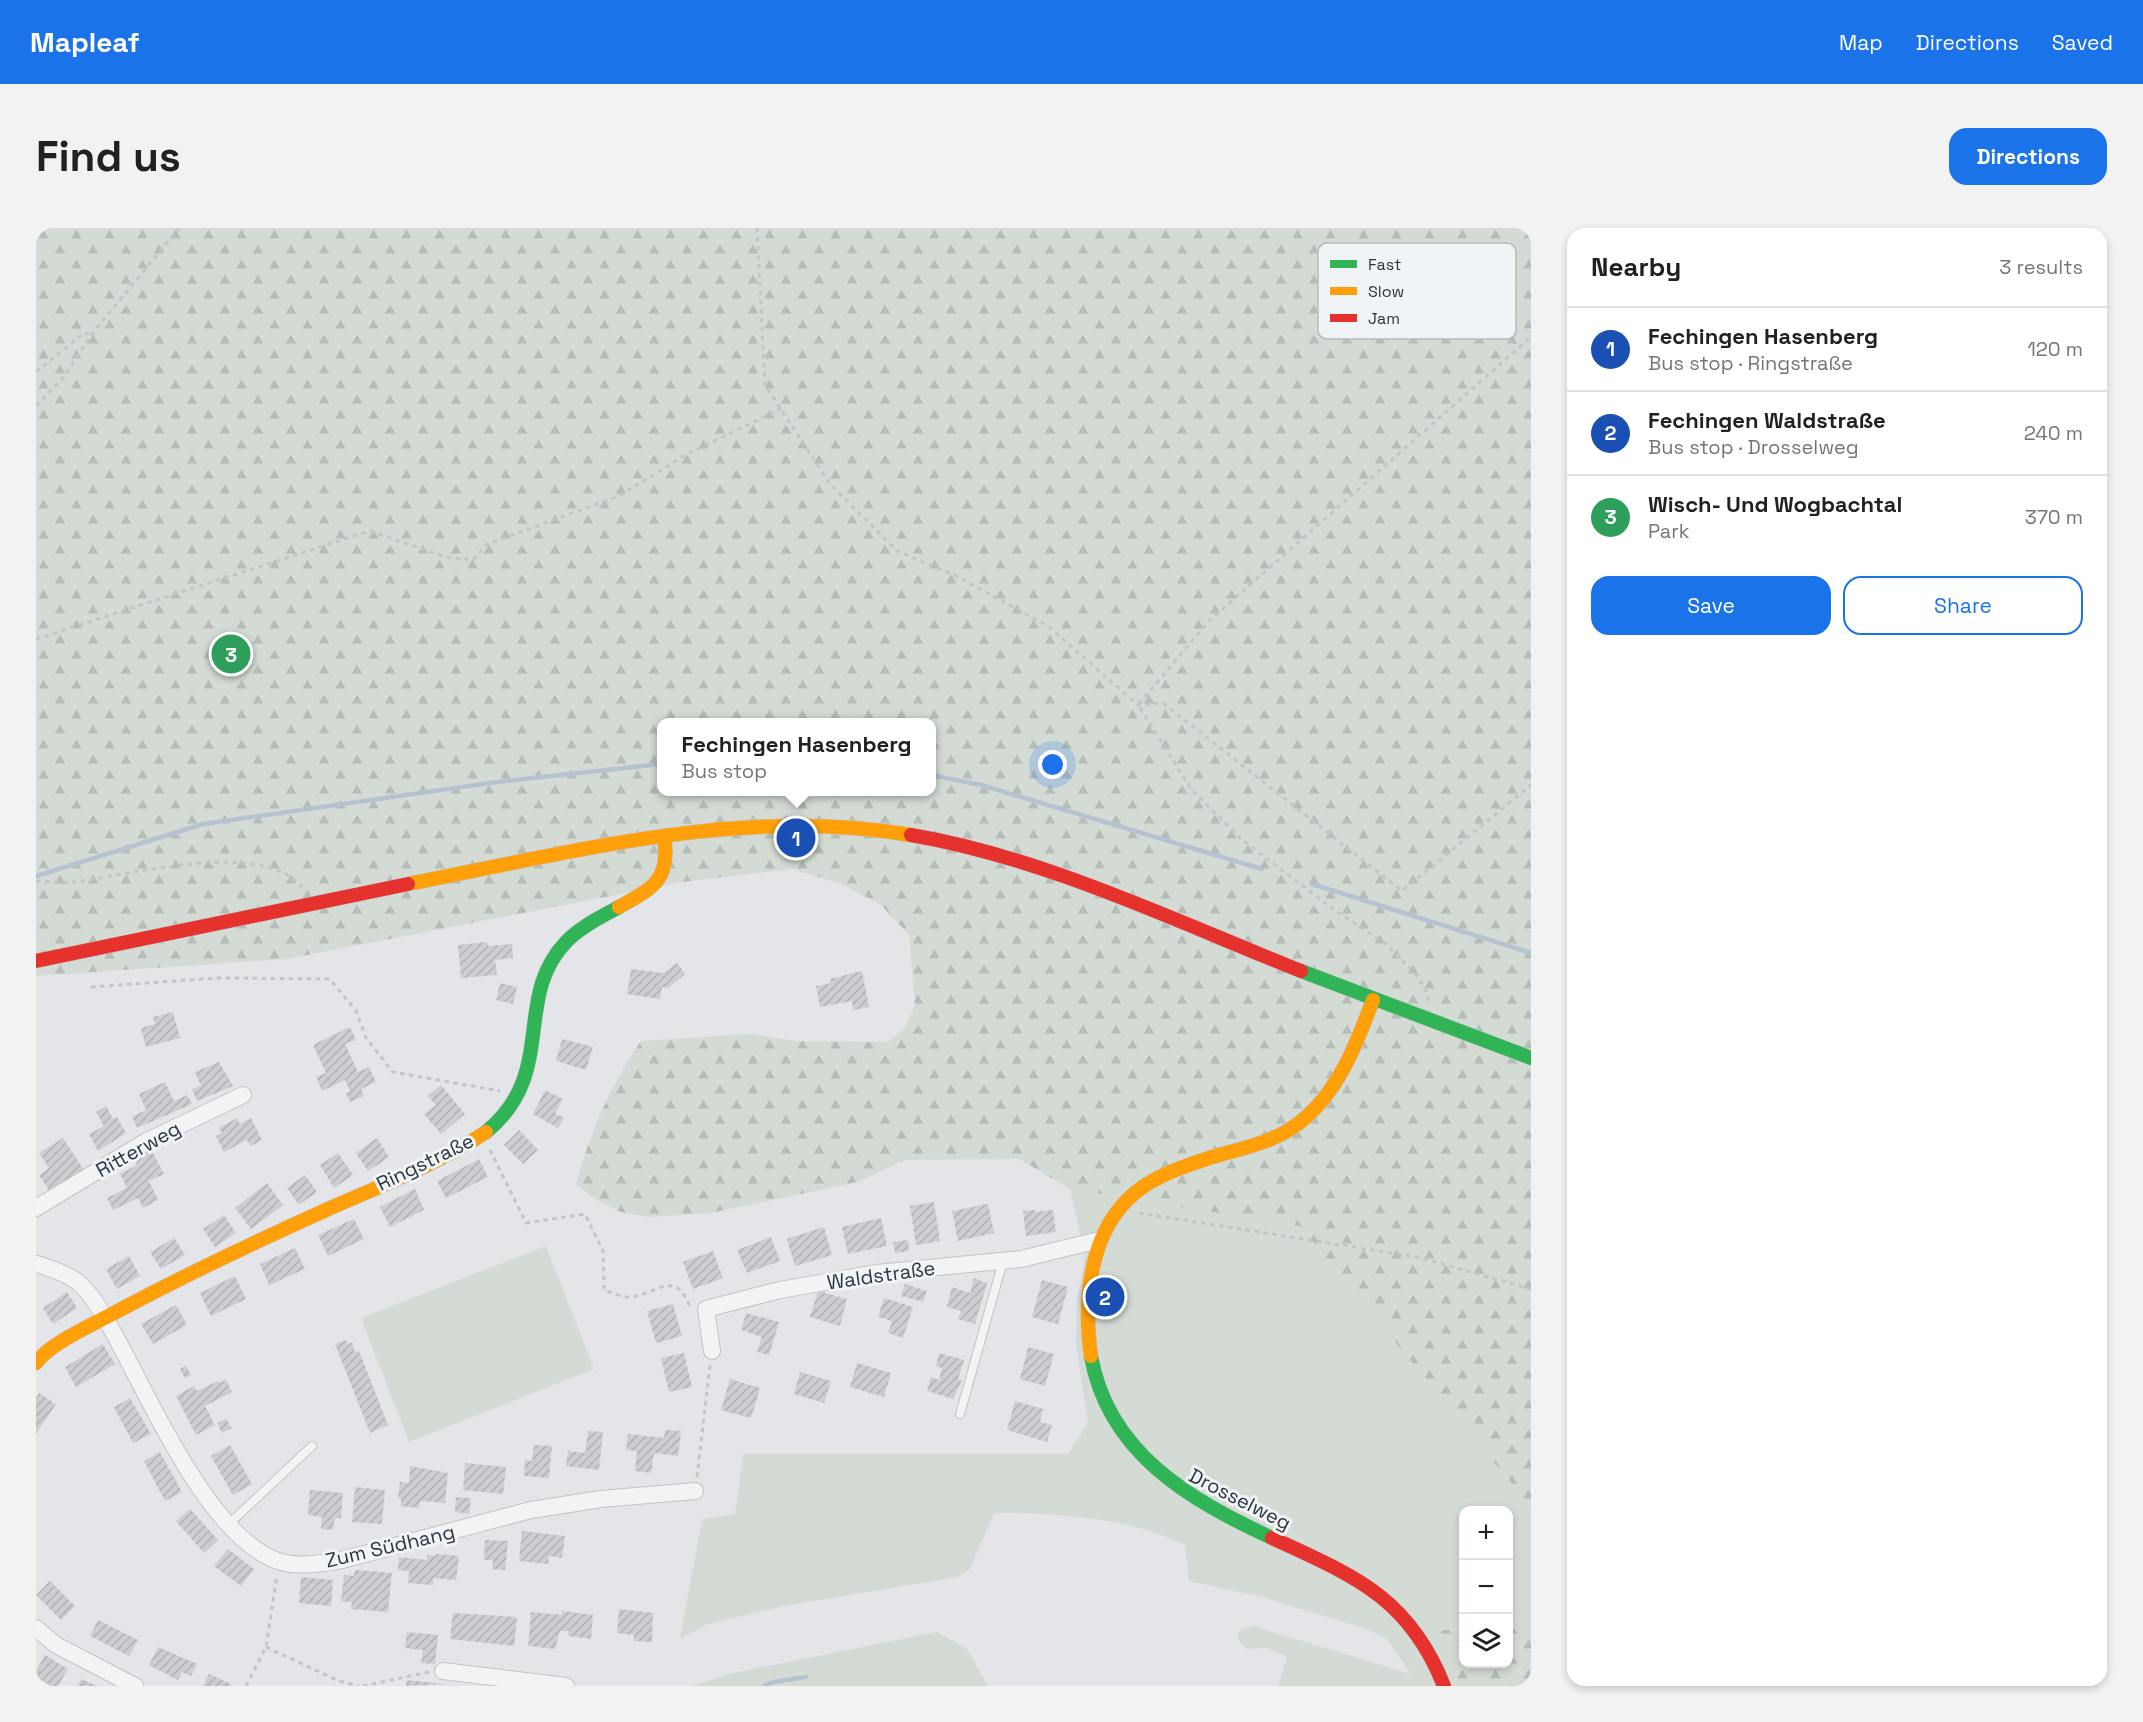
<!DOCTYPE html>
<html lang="en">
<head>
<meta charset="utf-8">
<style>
	:root { --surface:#fff; --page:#f2f2f2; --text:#202124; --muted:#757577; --line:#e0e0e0; --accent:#1a73e8 }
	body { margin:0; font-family:"Space Grotesk",sans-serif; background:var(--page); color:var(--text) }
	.controls { position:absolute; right:18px; bottom:18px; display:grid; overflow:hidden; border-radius:12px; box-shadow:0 3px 9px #0003 }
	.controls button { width:54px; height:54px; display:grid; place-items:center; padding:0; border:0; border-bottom:2px solid var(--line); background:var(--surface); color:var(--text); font:30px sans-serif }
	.you { position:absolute; left:1017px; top:537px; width:21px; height:21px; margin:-15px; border:4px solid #fff; border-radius:50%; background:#1a73e8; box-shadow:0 0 0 9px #1a73e833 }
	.badge { display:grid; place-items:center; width:39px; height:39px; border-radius:50%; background:var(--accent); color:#fff; font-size:20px; font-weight:700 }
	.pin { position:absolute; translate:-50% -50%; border:3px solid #fff; box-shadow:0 2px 6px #0006 }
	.popup { position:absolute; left:621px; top:490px; width:279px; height:78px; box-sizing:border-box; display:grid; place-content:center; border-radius:12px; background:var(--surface); filter:drop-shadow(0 2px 4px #0005); font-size:20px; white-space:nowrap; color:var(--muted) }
	.popup b { font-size:22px; color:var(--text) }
	.popup::after { content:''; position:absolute; left:50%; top:100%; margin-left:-12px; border:12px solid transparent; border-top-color:var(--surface) }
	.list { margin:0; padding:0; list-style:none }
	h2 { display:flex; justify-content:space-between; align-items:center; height:78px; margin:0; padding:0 24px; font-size:26px }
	h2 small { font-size:20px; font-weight:400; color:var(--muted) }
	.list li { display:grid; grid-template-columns:39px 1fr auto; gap:18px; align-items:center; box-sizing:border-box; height:84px; padding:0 24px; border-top:2px solid var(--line) }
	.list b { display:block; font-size:22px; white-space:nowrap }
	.list p { margin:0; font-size:20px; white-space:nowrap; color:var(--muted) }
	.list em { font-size:20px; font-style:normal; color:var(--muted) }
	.actions { display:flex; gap:12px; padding:18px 24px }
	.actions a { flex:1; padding:14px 0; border:2px solid var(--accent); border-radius:18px; text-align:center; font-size:21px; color:var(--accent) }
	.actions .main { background:var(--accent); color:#fff }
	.icon { flex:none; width:33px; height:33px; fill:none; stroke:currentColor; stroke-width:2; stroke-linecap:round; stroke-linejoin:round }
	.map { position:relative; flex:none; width:1495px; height:1458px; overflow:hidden; border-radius:18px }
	header { display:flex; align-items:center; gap:36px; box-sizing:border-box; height:84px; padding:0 30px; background:var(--accent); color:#fff }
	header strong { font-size:28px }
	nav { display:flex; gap:33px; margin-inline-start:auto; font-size:21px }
	.intro { display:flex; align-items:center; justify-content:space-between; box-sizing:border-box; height:144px; padding:0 36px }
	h1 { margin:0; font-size:42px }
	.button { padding:15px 27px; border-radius:18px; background:var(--accent); color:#fff; font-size:21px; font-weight:700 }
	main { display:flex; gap:36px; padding:0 36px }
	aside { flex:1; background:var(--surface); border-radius:18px; box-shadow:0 3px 9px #0003 }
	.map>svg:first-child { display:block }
	.green { fill:#d4dbd4 }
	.forest { fill:url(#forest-firs); fill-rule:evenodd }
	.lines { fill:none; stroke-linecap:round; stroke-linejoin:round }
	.stream { stroke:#b5c3d0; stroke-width:4.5 }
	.building { fill:url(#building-hatch) }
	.lane-casing { stroke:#c2c3c6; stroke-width:10 }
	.street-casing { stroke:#c2c3c6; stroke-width:18 }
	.fast-casing { stroke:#c2c3c6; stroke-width:15 }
	.slow-casing { stroke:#c2c3c6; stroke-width:15 }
	.jam-casing { stroke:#c2c3c6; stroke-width:15 }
	.path { stroke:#c3c6c7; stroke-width:3; stroke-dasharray:4.5 4.5; stroke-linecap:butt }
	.lane { stroke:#f2f3f4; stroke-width:8 }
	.street { stroke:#f2f3f4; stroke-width:16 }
	.fast { stroke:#30b455; stroke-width:14 }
	.slow { stroke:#ff9f0a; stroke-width:14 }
	.jam { stroke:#e5322d; stroke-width:14 }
	.labels { text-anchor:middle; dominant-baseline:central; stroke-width:6; stroke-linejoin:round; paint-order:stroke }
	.street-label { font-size:20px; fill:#2c343f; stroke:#f1f4f6 }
	.key { fill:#f1f4f6; stroke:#b6babf; stroke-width:1.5 }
	.key-label { font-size:16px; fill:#2c343f }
</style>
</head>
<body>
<header>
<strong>Mapleaf</strong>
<nav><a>Map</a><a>Directions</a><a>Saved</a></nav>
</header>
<div class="intro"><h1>Find us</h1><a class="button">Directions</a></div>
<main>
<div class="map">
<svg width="1495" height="1458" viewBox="0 0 1495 1458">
	<defs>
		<pattern id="forest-firs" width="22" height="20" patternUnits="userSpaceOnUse" patternTransform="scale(1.5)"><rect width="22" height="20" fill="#d4dbd4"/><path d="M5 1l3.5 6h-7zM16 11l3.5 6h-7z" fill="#b6bdb7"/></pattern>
		<pattern id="building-hatch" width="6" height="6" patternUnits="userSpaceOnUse" patternTransform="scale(1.5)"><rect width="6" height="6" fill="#cccdd0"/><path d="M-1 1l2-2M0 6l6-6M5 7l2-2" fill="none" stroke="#afb1b4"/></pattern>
	</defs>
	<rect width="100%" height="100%" fill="#e3e5e8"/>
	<path class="green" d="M 1034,961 L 1265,998 L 1495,1279 L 1495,1401 L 1473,1401 L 1472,1282 L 1428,1282 L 1427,1401 L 1404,1402 L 1423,1458 L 1242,1458 L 1251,1428 L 1230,1420 L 1211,1421 L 1201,1410 L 1204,1402 L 1217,1398 L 1375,1446 L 1350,1410 L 1331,1401 L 1222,1368 L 1153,1353 L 1149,1317 C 1091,1289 1022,1285 958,1285 L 934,1341 L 922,1349 L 748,1378 L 669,1397 L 644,1411 L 666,1291 L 699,1286 L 707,1226 L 1032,1226 L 1052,1195 L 1040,1115 L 1041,1075 L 1049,1028 Z
		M 510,1018 L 558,1141 L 373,1214 L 325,1090 Z
		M 901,1404 L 931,1421 L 952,1458 L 657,1458 L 692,1446 Z"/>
	<path class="forest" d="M 0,0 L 1495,0 L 1495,1279 L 1264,998 L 1034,961 L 983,931 L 868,932 L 822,954 L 675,985 L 613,989 L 584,984 L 556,969 L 540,956 C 553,907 576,855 605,813 L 714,806 L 761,813 L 852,814 L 869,800 L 879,777 L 873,707 L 844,676 L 803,655 L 755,641 L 646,654 L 251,731 L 0,748 ZM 625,494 L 895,494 L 895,564 L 625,564 Z
		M 1473,1401 L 1495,1401 L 1495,1458 L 1423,1458 L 1403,1402 L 1427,1402 L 1428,1436 L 1472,1436 Z"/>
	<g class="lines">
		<path class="stream" d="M 895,547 L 945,557 L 1226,641
			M 0,648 L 167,596 L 461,554 L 625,536
			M 1276,656 L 1495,725
			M 728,1458 L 737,1454 L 770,1449"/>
	</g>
	<path class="building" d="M 451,714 L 452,718 L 476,716 L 477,730 L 459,732 L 461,747 L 425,750 L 422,717 Z
		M 641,735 L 649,746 L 632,760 L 626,759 L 624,771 L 591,766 L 595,741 L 627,745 Z
		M 826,743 L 833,779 L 817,782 L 816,773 L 784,779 L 780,758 L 795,755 L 794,751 Z
		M 464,755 L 481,759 L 477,776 L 460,772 Z
		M 137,784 L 144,810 L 110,819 L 105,800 L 119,796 L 117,789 Z
		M 314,799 L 320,812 L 309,816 L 322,844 L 333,839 L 340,854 L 325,861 L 328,868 L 314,874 L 310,865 L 314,863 L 309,852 L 286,863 L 280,849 L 290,845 L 277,817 Z
		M 526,811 L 557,819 L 550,842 L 520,833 Z
		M 183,834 L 197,858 L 161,873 L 156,861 L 165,858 L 159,844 Z
		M 129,854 L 138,873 L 151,867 L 156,876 L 101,900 L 96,889 L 110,882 L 103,866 Z
		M 405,857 L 429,886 L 405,906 L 388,886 L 400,877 L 392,868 Z
		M 509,862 L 527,871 L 519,885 L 528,890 L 522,900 L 497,886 Z
		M 70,878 L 77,891 L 81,889 L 90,905 L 62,923 L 53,906 L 68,898 L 60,884 Z
		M 201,890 L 204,896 L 215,890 L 226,912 L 214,918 L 211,912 L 188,924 L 180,908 L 186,905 L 183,900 Z
		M 483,902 L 502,922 L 487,936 L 468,917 Z
		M 27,910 L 48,942 L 14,964 L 3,947 L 13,940 L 3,925 Z
		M 341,910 L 353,929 L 332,943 L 320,925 Z
		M 115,921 L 128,946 L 113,953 L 122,972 L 107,980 L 102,970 L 77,982 L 71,970 L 91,960 L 84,946 L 101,937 L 97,930 Z
		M 302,925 L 317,947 L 298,960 L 284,937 Z
		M 443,931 L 452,949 L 410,970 L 401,953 Z
		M 269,947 L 281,964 L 263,977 L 251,960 Z
		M 231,955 L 247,977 L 215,1001 L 199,980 Z
		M 379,961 L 388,982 L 354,999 L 344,979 Z
		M 898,974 L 904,1013 L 880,1017 L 874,978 Z
		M 952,976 L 958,1005 L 922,1013 L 916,983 Z
		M 999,982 L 999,984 L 1017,982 L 1020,1004 L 990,1008 L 987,983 Z
		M 188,987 L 200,1005 L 179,1019 L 167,1001 Z
		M 845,990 L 851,1018 L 812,1026 L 806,999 Z
		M 318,991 L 328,1011 L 292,1028 L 282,1007 Z
		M 788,999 L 796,1027 L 759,1038 L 751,1011 Z
		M 735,1009 L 744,1033 L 711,1045 L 701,1022 Z
		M 138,1010 L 149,1027 L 125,1041 L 114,1024 Z
		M 872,1012 L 873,1023 L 859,1025 L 857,1014 Z
		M 259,1020 L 269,1041 L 233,1057 L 224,1036 Z
		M 677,1023 L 687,1050 L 657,1061 L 647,1034 Z
		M 93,1028 L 104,1048 L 81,1061 L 70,1041 Z
		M 199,1048 L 210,1071 L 175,1088 L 164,1065 Z
		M 938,1050 L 951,1055 L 939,1096 L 922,1091 L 925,1083 L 911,1079 L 916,1059 L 934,1065 Z
		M 1006,1052 L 1032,1059 L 1022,1096 L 996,1089 Z
		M 869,1056 L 891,1063 L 887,1074 L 865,1068 Z
		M 782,1063 L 811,1071 L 804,1098 L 774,1089 Z
		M 31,1064 L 41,1080 L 17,1096 L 7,1080 Z
		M 848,1070 L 877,1079 L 867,1110 L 852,1105 L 856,1093 L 842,1089 Z
		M 637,1076 L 646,1108 L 620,1115 L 611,1083 Z
		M 140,1077 L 151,1097 L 117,1116 L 105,1096 Z
		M 710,1085 L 743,1094 L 733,1127 L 721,1124 L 726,1109 L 705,1102 Z
		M 310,1112 L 312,1116 L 316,1114 L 319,1124 L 323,1123 L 352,1197 L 334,1205 L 299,1116 Z
		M 67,1116 L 79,1136 L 40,1159 L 29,1139 Z
		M 992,1119 L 1018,1126 L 1009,1158 L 984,1151 Z
		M 648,1125 L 656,1159 L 633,1164 L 625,1130 Z
		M 903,1125 L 928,1132 L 922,1151 L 926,1152 L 917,1171 L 891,1163 L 895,1149 L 903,1152 L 906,1140 L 900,1138 Z
		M 821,1135 L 855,1145 L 848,1169 L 814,1159 Z
		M 150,1138 L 155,1147 L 149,1150 L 144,1141 Z
		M 764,1144 L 795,1153 L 788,1175 L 758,1166 Z
		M 694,1151 L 724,1160 L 715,1190 L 685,1182 Z
		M 190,1152 L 196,1164 L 169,1178 L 179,1197 L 160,1207 L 140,1168 L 158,1158 L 161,1163 L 182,1153 L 184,1155 Z
		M 3,1165 L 20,1176 L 0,1206 L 0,1170 Z
		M 94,1170 L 115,1206 L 97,1215 L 78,1179 Z
		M 979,1173 L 1007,1181 L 1004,1194 L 1016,1197 L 1011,1214 L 971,1202 Z
		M 190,1191 L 196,1200 L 186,1205 L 181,1195 Z
		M 629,1202 L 645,1203 L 642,1228 L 618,1225 L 615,1245 L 599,1243 L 601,1223 L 590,1222 L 592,1206 L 628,1210 Z
		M 552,1203 L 567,1204 L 563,1242 L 530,1238 L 532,1223 L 549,1225 Z
		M 194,1217 L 216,1256 L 197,1267 L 175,1228 Z
		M 498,1217 L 516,1218 L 513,1250 L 488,1248 L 489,1232 L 496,1233 Z
		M 124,1224 L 146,1264 L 129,1273 L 108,1233 Z
		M 429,1235 L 470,1239 L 467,1266 L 427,1262 Z
		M 374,1238 L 412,1245 L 409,1275 L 384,1273 L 383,1280 L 365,1278 L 365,1270 L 362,1270 L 364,1254 L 373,1255 Z
		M 319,1259 L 349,1262 L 346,1296 L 316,1294 Z
		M 274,1262 L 307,1265 L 305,1290 L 299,1290 L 297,1302 L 285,1301 L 286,1289 L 272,1287 Z
		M 420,1269 L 435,1270 L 433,1286 L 419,1284 Z
		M 154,1281 L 182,1312 L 168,1325 L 140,1293 Z
		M 486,1303 L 529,1308 L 526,1330 L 513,1328 L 512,1336 L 483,1333 Z
		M 449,1312 L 472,1313 L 469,1342 L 456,1341 L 457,1332 L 448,1332 Z
		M 192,1321 L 218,1341 L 205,1358 L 178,1338 Z
		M 400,1326 L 423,1328 L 420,1352 L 397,1350 L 397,1357 L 372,1355 L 373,1343 L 362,1342 L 363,1329 L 391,1332 L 391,1327 L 399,1328 Z
		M 319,1342 L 356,1345 L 352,1384 L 315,1381 L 316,1374 L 305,1373 L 308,1347 L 318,1348 Z
		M 265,1349 L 297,1352 L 295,1378 L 263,1375 Z
		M 14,1353 L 39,1378 L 25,1392 L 0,1367 Z
		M 583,1381 L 617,1385 L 616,1414 L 598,1413 L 598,1407 L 581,1405 Z
		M 526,1383 L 557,1387 L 555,1411 L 532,1408 L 533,1403 L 524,1403 L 519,1421 L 492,1418 L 495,1384 L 526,1387 Z
		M 417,1385 L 481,1389 L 478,1418 L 414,1411 Z
		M 62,1392 L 102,1412 L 93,1428 L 54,1408 Z
		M 371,1404 L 402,1407 L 399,1436 L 385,1435 L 387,1422 L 369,1420 Z
		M 122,1419 L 161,1436 L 155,1448 L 146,1444 L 142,1452 L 113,1437 Z
		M 9,1427 L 32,1441 L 22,1458 L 15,1458 L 0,1449 L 0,1443 Z
		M 173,1446 L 195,1456 L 194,1458 L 167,1458 Z
		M 45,1451 L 61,1458 L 42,1458 Z
		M 371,1452 L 409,1456 L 370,1458 Z"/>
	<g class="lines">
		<defs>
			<path id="lane" d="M 924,1186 L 967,1033
				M 193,1296 L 276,1218"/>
			<path id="street" d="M 0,980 L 109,914 L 207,867
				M 0,1036 C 14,1040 35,1047 45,1057 C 62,1074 74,1098 85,1119 C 118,1179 175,1310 242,1333 C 262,1340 286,1335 306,1332 L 495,1282 L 565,1271 L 659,1263
				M 676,1123 L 670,1081 L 744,1062 L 841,1045 L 985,1031 L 1063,1012
				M 0,1400 L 20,1417 L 99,1458
				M 407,1443 L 530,1458"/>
			<path id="fast" d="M 1265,743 L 1495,830
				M 450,904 C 522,846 476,770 530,714 C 544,699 565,689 583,679
				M 1055,1128 C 1072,1225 1154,1272 1236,1310"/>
			<path id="slow" d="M 372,656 C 537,624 707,578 875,607
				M 583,679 C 617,660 635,652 628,608
				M 1055,1128 C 1047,1072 1053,1002 1100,964 C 1120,948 1146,939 1170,931 C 1201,921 1236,916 1263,895 C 1302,865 1320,817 1337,772
				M 0,1135 C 14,1115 58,1096 80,1084 C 149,1047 219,1014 290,982 C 344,958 400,937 450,904"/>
			<path id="jam" d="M 875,607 C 1010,630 1139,693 1265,743
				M 0,733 L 372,656
				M 1236,1310 C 1318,1348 1373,1369 1408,1458"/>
		</defs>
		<use href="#lane" class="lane-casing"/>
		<use href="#street" class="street-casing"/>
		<use href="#fast" class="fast-casing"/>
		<use href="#slow" class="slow-casing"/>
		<use href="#jam" class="jam-casing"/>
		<path class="path" d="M 721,0 L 729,157 L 794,256 L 861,323 L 920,348 L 1012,398 L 1102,477 L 1127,475 L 1366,663 L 1495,557
			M 0,144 L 48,105 L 56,106
			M 0,178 L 27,150 L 56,106 L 143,0
			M 0,411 L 334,303 L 409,329 L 437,332 L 451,316 L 583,268 L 651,226 L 745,181
			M 0,653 C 12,653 25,656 37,654 C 92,648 225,610 266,659
			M 55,759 L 181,750 L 294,751 L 320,783 L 330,810 L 357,844 L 464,863
			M 1392,773 L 1392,766 L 1381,748 L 1350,716 L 1300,683 L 1205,611 L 1155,561 L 1102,477 L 1173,393 L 1495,109
			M 454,922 L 490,995 L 549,986 L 567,1023 L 568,1062 C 575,1064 584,1069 591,1069 C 620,1069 638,1038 654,1079
			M 1103,985 L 1381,1029 L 1495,1061
			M 661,1249 L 674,1137
			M 230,1419 L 303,1453 L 323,1458
			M 210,1458 L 230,1419 L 241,1347
			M 327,1458 L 393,1444"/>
		<use href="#lane" class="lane"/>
		<use href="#street" class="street"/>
		<use href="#fast" class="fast"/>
		<use href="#slow" class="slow"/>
		<use href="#jam" class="jam"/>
	</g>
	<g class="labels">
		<g class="street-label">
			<text transform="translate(102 921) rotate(-29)">Ritterweg</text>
			<text transform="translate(389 934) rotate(-26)">Ringstraße</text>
			<text transform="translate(845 1047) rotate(-8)">Waldstraße</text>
			<text transform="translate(1204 1271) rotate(27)">Drosselweg</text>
			<text transform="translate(354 1318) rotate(-13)">Zum Südhang</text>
		</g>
	</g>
	<rect x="1282" y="15" width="198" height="96" rx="9" class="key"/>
	<rect x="1294" y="32" width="27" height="8" fill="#30b455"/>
	<rect x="1294" y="59" width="27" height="8" fill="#ff9f0a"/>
	<rect x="1294" y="86" width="27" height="8" fill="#e5322d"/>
	<g class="key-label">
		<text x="1332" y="42">Fast</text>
		<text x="1332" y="69">Slow</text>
		<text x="1332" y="96">Jam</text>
	</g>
</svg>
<div class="controls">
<button>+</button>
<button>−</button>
<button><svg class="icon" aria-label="layers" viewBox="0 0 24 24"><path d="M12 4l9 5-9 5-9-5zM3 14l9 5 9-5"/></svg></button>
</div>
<div class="you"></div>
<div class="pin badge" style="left:760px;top:610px;background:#1a4fb4">1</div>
<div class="popup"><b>Fechingen Hasenberg</b>Bus stop</div>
<div class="pin badge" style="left:1069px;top:1069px;background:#1a4fb4">2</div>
<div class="pin badge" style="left:195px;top:426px;background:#2e9e5b">3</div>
</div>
<aside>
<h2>Nearby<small>3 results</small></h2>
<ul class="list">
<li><span class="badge" style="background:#1a4fb4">1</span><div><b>Fechingen Hasenberg</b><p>Bus stop · Ringstraße</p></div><em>120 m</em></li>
<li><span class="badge" style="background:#1a4fb4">2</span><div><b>Fechingen Waldstraße</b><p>Bus stop · Drosselweg</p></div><em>240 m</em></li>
<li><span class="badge" style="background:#2e9e5b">3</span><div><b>Wisch- Und Wogbachtal</b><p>Park</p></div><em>370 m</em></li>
</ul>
<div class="actions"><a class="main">Save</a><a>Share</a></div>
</aside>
</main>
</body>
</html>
